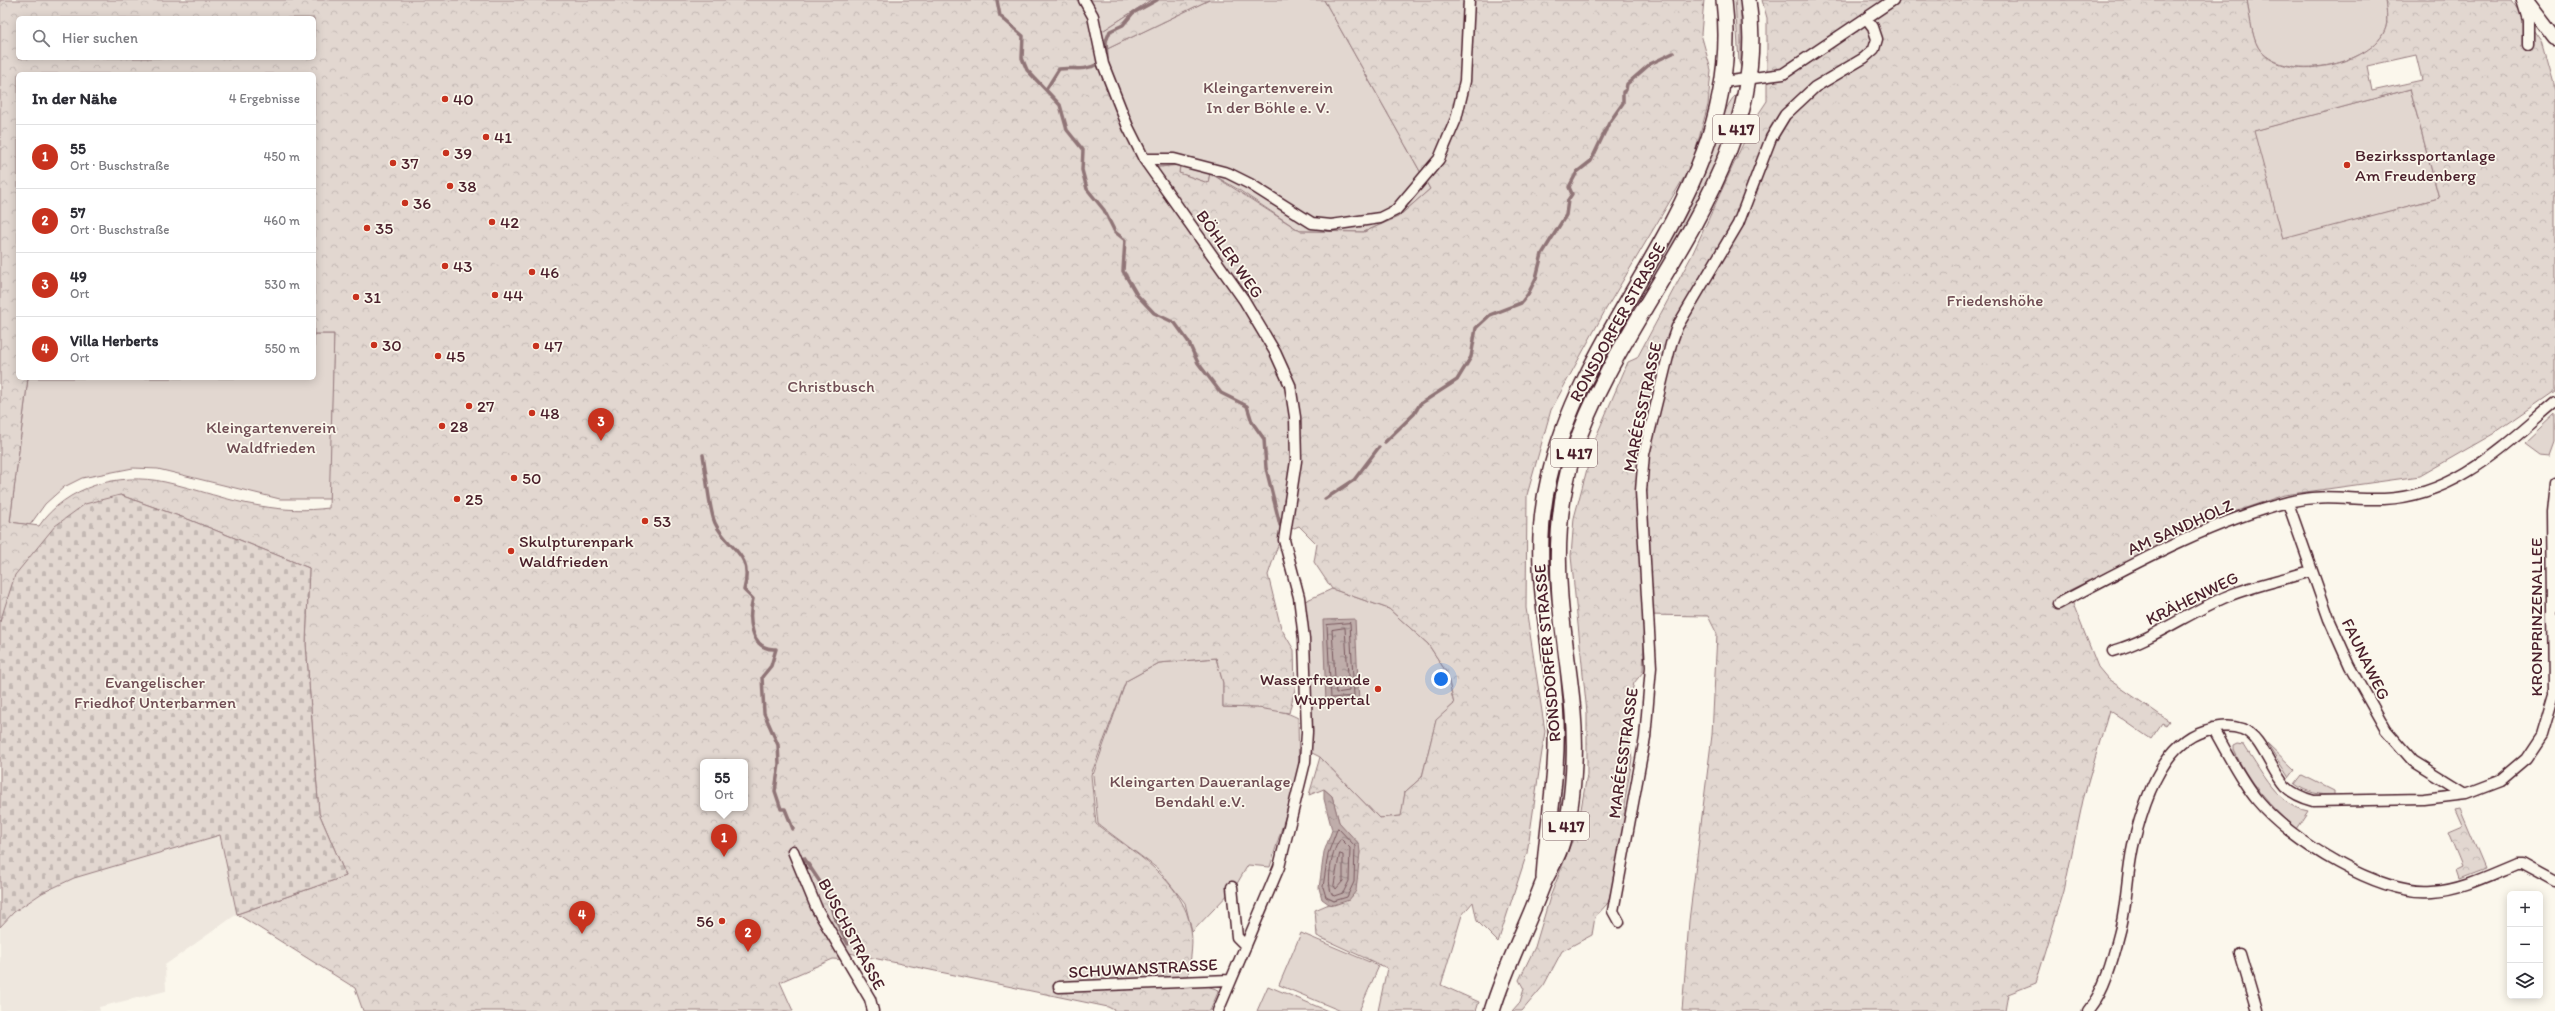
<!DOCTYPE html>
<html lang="de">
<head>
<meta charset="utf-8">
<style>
	:root { --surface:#fff; --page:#f7f7f7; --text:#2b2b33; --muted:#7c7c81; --line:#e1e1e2; --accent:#c8321e }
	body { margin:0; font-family:Itim,sans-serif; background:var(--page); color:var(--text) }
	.controls { position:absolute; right:12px; bottom:12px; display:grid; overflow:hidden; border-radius:6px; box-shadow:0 2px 10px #0003 }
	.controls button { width:36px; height:36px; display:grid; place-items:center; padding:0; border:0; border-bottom:1px solid var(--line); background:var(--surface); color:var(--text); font:20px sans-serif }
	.you { position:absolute; left:1441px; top:679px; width:14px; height:14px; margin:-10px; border:3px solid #fff; border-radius:50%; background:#1a73e8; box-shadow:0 0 0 6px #1a73e833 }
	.badge { display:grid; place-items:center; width:26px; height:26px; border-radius:50%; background:var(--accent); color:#fff; font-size:13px; font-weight:700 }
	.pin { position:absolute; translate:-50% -33px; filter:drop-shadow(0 1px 2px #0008) }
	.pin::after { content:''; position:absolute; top:21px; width:14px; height:12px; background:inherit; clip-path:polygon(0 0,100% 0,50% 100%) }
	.popup { position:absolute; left:700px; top:759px; width:48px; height:52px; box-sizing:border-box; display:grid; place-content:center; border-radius:6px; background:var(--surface); filter:drop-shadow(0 1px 3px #0005); font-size:13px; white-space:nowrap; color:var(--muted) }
	.popup b { font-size:15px; color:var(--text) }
	.popup::after { content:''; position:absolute; left:50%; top:100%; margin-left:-8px; border:8px solid transparent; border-top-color:var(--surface) }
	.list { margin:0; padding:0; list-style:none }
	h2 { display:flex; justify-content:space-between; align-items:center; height:52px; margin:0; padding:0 16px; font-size:17px }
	h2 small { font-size:13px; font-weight:400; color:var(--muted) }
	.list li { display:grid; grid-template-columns:26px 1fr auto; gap:12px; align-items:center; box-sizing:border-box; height:64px; padding:0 16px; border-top:1px solid var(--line) }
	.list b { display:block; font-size:15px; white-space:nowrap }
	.list p { margin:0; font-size:13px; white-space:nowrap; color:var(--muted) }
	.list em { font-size:13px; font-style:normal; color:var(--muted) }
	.icon { flex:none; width:22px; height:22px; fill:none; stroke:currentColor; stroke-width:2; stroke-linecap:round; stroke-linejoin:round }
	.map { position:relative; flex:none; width:2555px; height:1011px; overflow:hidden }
	.search { position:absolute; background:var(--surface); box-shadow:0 2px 10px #0003; left:16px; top:16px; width:300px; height:44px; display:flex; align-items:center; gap:10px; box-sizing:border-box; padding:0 14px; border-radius:6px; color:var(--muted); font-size:15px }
	.panel { position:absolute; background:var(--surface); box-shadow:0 2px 10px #0003; left:16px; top:72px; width:300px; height:308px; border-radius:6px }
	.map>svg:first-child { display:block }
	.built { fill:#eee7de }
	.green { fill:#e2d7d0; stroke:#967b7e }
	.forest { fill:url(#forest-crowns); stroke:#967b7e; fill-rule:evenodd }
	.cemetery { fill:url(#cemetery-stones); stroke:#967b7e }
	.water { fill:url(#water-ripples); stroke:#907477 }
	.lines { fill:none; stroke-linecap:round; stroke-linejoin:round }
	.shore { stroke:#79585e; stroke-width:1 }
	.stream { stroke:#907477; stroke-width:3.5 }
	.street-casing { stroke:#4a1f2b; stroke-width:13 }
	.secondary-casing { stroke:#4a1f2b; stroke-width:17 }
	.primary-casing { stroke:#4a1f2b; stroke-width:18 }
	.street { stroke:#fbf7ec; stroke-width:10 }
	.secondary { stroke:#fbf7ec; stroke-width:14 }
	.primary { stroke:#fbf7ec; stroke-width:15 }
	.poi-dot { fill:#c8321e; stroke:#fbf7ec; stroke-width:1.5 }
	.labels { text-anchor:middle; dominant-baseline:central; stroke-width:3.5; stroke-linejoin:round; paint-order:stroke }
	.shield { fill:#fbf7ec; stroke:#7f6065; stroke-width:1 }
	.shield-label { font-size:16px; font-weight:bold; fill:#4a1f2b }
	.park-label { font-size:17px; fill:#704d54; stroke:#fbf7ec }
	.poi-label { font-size:17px; fill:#4a1f2b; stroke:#fbf7ec; text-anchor:start }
	.street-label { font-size:17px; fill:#4a1f2b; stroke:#fbf7ec }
</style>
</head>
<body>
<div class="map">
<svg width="2555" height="1011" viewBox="0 0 2555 1011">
	<defs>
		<pattern id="forest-crowns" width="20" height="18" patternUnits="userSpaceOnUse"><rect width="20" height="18" fill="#e2d7d0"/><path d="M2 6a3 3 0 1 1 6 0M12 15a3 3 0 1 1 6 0" fill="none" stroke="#c3b8b3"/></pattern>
		<pattern id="cemetery-stones" width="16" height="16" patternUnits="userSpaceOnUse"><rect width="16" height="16" fill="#e2d7d0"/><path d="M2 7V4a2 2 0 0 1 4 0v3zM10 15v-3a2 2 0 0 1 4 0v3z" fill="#c3b8b3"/></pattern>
		<pattern id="water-ripples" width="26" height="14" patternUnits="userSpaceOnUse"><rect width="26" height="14" fill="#bfadaa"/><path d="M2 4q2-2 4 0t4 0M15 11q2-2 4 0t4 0" fill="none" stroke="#9d8c8b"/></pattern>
	</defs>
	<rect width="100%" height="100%" fill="#fbf7ec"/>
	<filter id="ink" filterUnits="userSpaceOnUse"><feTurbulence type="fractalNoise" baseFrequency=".025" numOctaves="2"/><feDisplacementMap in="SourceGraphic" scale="8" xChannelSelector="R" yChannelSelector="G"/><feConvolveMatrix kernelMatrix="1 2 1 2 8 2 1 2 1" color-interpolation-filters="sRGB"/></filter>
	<g filter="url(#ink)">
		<path class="built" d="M 220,834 L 237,914 L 165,965 L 166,991 L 99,1007 L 100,1011 L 0,1011 L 0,927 L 14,912 L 42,893 L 74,878 Z"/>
		<path class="green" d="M 1089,0 L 1151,0 L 1101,32 Z
			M 1209,0 L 1324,0 L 1430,189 L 1398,217 L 1364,232 L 1300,231 L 1239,190 L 1210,173 L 1208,183 L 1179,173 L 1180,165 L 1150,168 L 1103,51 Z
			M 1735,0 L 1741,0 L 1741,67 L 1739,62 Z
			M 2247,0 L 2385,0 C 2386,8 2388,19 2386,27 C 2375,66 2281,84 2258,47 C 2252,38 2249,12 2247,0 Z
			M 2410,89 L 2439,198 L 2283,240 L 2253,131 Z
			M 1736,95 C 1738,103 1733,113 1731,122 C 1700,225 1624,308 1583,407 C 1565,449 1552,495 1550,541 C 1548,597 1562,652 1567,707 C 1570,751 1568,799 1555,841 L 1552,837 C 1558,804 1565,770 1564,735 C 1562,671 1544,607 1548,542 C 1554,417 1625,323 1684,218 C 1693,201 1701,182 1708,164 C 1716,145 1721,108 1736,95 Z
			M 314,334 L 334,334 L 330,499 L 280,499 L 158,469 L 133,468 L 82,478 L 64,487 L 45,504 L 30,525 L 10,522 L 28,378 L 314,378 Z
			M 2555,415 L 2555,442 L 2550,456 L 2539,455 L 2524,444 Z
			M 1332,589 L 1389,609 L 1428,644 L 1447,673 L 1454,704 L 1436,721 L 1422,777 L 1405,792 L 1402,816 L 1379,818 L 1320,757 L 1308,751 L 1305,601 Z
			M 1216,658 L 1223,683 L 1223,707 C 1248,708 1276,706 1298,718 L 1299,771 L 1270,867 L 1248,865 L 1235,887 L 1192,932 L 1185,903 L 1158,869 L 1098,824 L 1093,775 L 1126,681 L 1159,663 Z
			M 2267,743 L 2295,770 L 2289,778 Z
			M 2238,744 L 2244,745 L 2247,750 C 2263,773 2277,805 2308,811 L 2296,829 C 2270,807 2247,781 2234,750 L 2234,746 Z
			M 2302,775 L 2334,791 L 2334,795 C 2320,795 2307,793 2295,784 Z
			M 1301,933 L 1379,966 L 1359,1011 L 1341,1011 L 1279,985 Z
			M 1268,986 L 1328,1011 L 1257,1011 Z"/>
		<path class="forest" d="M 0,0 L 1089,0 L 1098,14 L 1101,32 L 1151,0 L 1209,0 L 1103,51 L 1150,168 L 1180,165 L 1179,173 L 1208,183 L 1210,173 L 1300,231 L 1364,232 L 1398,217 L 1430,189 L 1324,0 L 1704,0 L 1701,34 L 1711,70 L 1708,105 L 1692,164 L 1606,309 L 1551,410 L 1527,495 L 1526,608 L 1545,731 L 1527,853 L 1498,942 L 1477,921 L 1473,902 L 1462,915 L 1441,985 L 1479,1002 L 1476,1011 L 1378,1011 L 1387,968 L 1317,936 L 1315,910 L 1329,904 L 1334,905 L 1358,866 L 1360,852 L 1339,822 L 1332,796 L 1324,789 L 1309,795 L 1320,757 L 1379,818 L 1401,816 L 1405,792 L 1422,777 L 1436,720 L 1454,704 L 1447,673 L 1428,644 L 1389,609 L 1332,589 L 1314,562 L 1317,544 L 1299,526 L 1282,533 L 1268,575 L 1281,628 L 1294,650 L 1295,689 L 1289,713 L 1258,708 L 1223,707 L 1223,683 L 1216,658 L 1159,663 L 1126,681 L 1091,775 L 1096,824 C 1133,852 1184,880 1191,930 C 1194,946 1189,968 1187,984 L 1201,984 L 1219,990 L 1210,1011 L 1116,1011 L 1108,1007 L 849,953 L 847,960 L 833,959 L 780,982 L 793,1011 L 363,1011 L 355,988 L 237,914 L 346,876 L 319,813 L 306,644 L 309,568 L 190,520 L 120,495 L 0,622 ZM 18,18 L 314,18 L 314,58 L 18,58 ZM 18,74 L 314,74 L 314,334 L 334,334 L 329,508 C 305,511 284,510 260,506 C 228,501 197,489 165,482 C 119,472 66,486 39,526 L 10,522 L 28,378 L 18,378 ZM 703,762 L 745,762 L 745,808 L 703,808 Z
			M 1762,0 L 2247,0 C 2249,12 2252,37 2258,47 C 2280,85 2375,66 2386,27 C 2388,19 2386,8 2385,0 L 2512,0 L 2541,41 L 2555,91 L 2555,391 L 2493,434 L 2420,476 L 2284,495 L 2216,518 L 2068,591 L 2098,667 L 2108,679 L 2169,721 L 2166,725 L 2162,723 L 2151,739 L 2109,710 L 2083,800 L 2064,891 L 2036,983 L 2008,994 L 2005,1011 L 1682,1011 L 1689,921 L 1712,735 L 1717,634 L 1708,616 L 1645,615 L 1643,672 L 1634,683 L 1629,703 L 1627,731 L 1632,759 L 1624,806 L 1628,824 L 1608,903 L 1595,917 L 1592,935 L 1562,951 L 1544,985 L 1522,1011 L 1512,1011 L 1520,1002 L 1524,989 L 1519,980 L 1535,947 L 1550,897 L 1578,826 L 1587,775 L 1587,713 L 1571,556 L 1574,518 L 1595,439 L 1628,362 L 1637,358 L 1692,255 L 1753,122 L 1767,101 L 1767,18 ZM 2416,55 L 2422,80 L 2372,91 L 2367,66 ZM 2410,89 L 2439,198 L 2283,239 L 2254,131 Z
			M 2460,809 L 2485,868 L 2459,878 L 2456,869 L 2462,866 L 2448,832 L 2462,826 L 2455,810 Z"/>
		<path class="cemetery" d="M 120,495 L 190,520 L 309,568 L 306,644 L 319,813 L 346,876 L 237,914 L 220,835 L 74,878 L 42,893 L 14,912 L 0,927 L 0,622 L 15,575 L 55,526 L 85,504 Z"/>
		<path class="water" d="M 1355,619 L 1359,702 L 1326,703 L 1323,620 Z
			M 1324,789 L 1332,796 L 1339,822 L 1359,844 L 1360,852 L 1356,891 L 1349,900 L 1334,905 L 1329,904 L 1322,899 L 1319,888 L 1324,852 L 1332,830 L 1324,799 Z"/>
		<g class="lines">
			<path class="shore" d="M 1350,623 L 1354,696 L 1331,698 L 1327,625 Z
				M 1345,628 L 1349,691 L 1336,693 L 1332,630 Z
				M 1338,828 L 1355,846 L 1354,882 L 1347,897 L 1334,901 L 1326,897 L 1323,887 L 1328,854 Z
				M 1341,839 L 1350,848 L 1349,881 L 1343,893 L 1334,896 C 1324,890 1332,845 1341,839 Z
				M 1340,854 L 1343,855 L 1343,881 L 1336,889 L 1334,886 Z"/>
			<path class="stream" d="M 997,0 L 1000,16 L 1023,36 L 1022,58 L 1027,70 L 1060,105 L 1067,130 L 1083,150 L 1082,170 L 1087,189 L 1104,210 L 1115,232 L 1125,240 L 1123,271 L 1137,295 L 1154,313 L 1175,323 L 1188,341 L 1198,363 L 1221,393 L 1247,406 L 1252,422 L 1264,439 L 1266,468 L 1280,525
				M 1107,59 L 1106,41 L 1110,31 L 1123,25 L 1133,13 L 1157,0
				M 1047,88 L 1059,69 C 1073,67 1083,72 1098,64
				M 1385,442 L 1414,414 L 1420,404 L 1457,380 L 1471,357 L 1476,328 L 1490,315 L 1521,303 L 1528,294 L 1536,278 L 1542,254 L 1566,215 L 1568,200 L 1572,194 L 1569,187 L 1577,172 L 1591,161 L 1609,123 L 1623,103 L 1623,92 L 1626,90 L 1627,84 L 1650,64 L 1673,53
				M 703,455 C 706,471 709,510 715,523 C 728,551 754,551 744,590 L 753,599 C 748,617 750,651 776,649 L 771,666 L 762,677 L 764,713 L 778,745 L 779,764 L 775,791 L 781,809 L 785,809 L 793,829
				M 1325,499 L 1354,480 L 1379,447
				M 804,858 L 820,882 L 825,886 L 834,917 L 848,944"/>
			<defs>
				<path id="street" d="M 1084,0 L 1093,16 L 1103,64 L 1128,127 L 1144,159 L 1244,300 L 1275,352 L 1290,385 L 1295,417 L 1296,461 L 1284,540 L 1299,597 L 1304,639 L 1307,732 L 1305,762 L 1279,867 L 1218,1011
					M 2522,0 L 2528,20 L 2528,45
					M 1723,82 L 1783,74 L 1893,0
					M 1144,159 L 1174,159 L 1228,173 L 1250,184 L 1312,223 L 1331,225 L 1380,218 L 1396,210 L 1439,159 L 1456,119 L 1465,81 L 1469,0
					M 2288,503 L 2329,619 L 2350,666 L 2386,730 L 2413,761 L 2466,794
					M 2058,604 C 2132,565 2207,523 2288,502 C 2325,493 2349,500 2384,499 C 2455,496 2505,445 2555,403
					M 2113,651 C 2154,639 2189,612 2228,596 C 2255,585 2283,580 2310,571
					M 2213,728 C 2227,752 2239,778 2257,800 C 2290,840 2379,896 2433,891 C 2462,889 2489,875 2516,864 L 2522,864 L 2555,882
					M 793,851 L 817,909 L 870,999 L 873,1011
					M 1232,887 L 1237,937 L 1246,946
					M 1619,922 L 1613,911 L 1645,738 L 1651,667 L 1641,491 L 1644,454 L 1671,344 L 1677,327 L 1738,224 L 1771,138 L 1785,115 L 1815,87 L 1864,58 L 1874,49 L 1877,39 L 1873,27 L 1867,19
					M 2240,953 L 2257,1011
					M 1059,987 L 1229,980
					M 2088,1011 C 2106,989 2114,954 2121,927 C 2127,901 2127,873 2133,846 C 2142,807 2161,744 2204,731 C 2217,727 2228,724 2242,729 C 2261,735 2271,771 2285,786 C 2293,794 2303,798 2314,801 L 2424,799 L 2466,794 L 2500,781 L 2526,759 L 2542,735 L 2554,694 L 2552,513 L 2555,484"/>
				<path id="secondary" d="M 2526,0 L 2555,38"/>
				<path id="primary" d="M 1544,878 C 1547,826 1558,775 1556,722 C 1553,637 1528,564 1549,478 C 1589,305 1746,189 1724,0
					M 1492,1011 C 1505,968 1526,928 1542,886 C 1548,871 1558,858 1562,842 C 1570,817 1573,789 1574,763 C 1577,707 1564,653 1560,597 C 1556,549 1559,500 1573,454 C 1621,301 1774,172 1748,0"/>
			</defs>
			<use href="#street" class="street-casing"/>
			<use href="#secondary" class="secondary-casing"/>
			<use href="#primary" class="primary-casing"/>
			<use href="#street" class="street"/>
			<use href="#secondary" class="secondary"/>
			<use href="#primary" class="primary"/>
		</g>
	</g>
	<g class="poi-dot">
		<circle cx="445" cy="99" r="4"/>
		<circle cx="486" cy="137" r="4"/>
		<circle cx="446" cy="153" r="4"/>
		<circle cx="393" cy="163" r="4"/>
		<circle cx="2347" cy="165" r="4"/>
		<circle cx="450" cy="186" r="4"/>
		<circle cx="405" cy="203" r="4"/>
		<circle cx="492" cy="222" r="4"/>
		<circle cx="367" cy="228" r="4"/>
		<circle cx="445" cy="266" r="4"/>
		<circle cx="532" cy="272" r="4"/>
		<circle cx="495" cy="295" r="4"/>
		<circle cx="356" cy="297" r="4"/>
		<circle cx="374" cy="345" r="4"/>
		<circle cx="536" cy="346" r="4"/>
		<circle cx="438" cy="356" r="4"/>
		<circle cx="469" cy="406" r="4"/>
		<circle cx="532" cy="413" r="4"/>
		<circle cx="442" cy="426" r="4"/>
		<circle cx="514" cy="478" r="4"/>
		<circle cx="457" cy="499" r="4"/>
		<circle cx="645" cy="521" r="4"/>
		<circle cx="511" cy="551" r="4"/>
		<circle cx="1378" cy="689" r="4"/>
		<circle cx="722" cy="921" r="4"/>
	</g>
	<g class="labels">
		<g class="shield">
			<rect x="1713" y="115" width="46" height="28" rx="3"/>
			<rect x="1551" y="439" width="46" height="28" rx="3"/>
			<rect x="1543" y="812" width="46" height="28" rx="3"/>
		</g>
		<g class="shield-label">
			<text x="1736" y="129">L 417</text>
			<text x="1574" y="453">L 417</text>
			<text x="1566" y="826">L 417</text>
		</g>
		<g class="park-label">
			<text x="1268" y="87">Kleingartenverein<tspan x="1268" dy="20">In der Böhle e. V.</tspan></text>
			<text x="1995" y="300">Friedenshöhe</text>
			<text x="831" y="386">Christbusch</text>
			<text x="271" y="427">Kleingartenverein<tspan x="271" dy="20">Waldfrieden</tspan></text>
			<text x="155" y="682">Evangelischer<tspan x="155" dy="20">Friedhof Unterbarmen</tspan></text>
			<text x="1200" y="781">Kleingarten Daueranlage<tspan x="1200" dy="20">Bendahl e.V.</tspan></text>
		</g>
		<g class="poi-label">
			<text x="453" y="99">40</text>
			<text x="494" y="137">41</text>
			<text x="454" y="153">39</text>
			<text x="2355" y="155">Bezirkssportanlage<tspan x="2355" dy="20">Am Freudenberg</tspan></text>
			<text x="401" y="163">37</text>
			<text x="458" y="186">38</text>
			<text x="413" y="203">36</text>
			<text x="500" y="222">42</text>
			<text x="375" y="228">35</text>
			<text x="453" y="266">43</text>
			<text x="540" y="272">46</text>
			<text x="503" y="295">44</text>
			<text x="364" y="297">31</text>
			<text x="382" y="345">30</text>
			<text x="544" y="346">47</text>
			<text x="446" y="356">45</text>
			<text x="477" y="406">27</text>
			<text x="540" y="413">48</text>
			<text x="450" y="426">28</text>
			<text x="522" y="478">50</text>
			<text x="465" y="499">25</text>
			<text x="653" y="521">53</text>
			<text x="519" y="541">Skulpturenpark<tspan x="519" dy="20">Waldfrieden</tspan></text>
			<text x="1370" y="679" text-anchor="end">Wasserfreunde<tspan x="1370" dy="20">Wuppertal</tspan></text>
			<text x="714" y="921" text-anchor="end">56</text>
		</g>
		<g class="street-label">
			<text transform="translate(1230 254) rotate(55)">BÖHLER WEG</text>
			<text transform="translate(1617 322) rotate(-61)">RONSDORFER STRASSE</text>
			<text transform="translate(1642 407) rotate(-78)">MARÉESSTRASSE</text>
			<text transform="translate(2180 527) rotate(-24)">AM SANDHOLZ</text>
			<text transform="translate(2192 598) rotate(-26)">KRÄHENWEG</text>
			<text transform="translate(2536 617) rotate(-90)">KRONPRINZENALLEE</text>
			<text transform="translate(1547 653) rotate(-95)">RONSDORFER STRASSE</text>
			<text transform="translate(2366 659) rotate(64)">FAUNAWEG</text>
			<text transform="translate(1623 753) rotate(-82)">MARÉESSTRASSE</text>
			<text transform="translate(852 934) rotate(62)">BUSCHSTRASSE</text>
			<text transform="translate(1143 968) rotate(-3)">SCHUWANSTRASSE</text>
		</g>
	</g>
</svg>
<div class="controls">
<button>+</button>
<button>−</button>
<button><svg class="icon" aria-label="layers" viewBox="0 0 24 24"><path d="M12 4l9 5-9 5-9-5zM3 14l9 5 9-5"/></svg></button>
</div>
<div class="you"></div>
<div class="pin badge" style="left:724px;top:857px">1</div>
<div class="popup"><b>55</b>Ort</div>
<div class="pin badge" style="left:748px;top:952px">2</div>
<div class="pin badge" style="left:601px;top:441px">3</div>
<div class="pin badge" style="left:582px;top:934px">4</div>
<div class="search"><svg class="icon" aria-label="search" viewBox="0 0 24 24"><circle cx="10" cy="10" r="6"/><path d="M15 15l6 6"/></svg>Hier suchen</div>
<section class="panel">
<h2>In der Nähe<small>4 Ergebnisse</small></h2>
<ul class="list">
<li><span class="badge">1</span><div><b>55</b><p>Ort · Buschstraße</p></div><em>450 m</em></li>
<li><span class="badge">2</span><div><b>57</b><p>Ort · Buschstraße</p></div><em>460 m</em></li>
<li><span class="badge">3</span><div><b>49</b><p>Ort</p></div><em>530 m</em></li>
<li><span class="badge">4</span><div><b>Villa Herberts</b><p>Ort</p></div><em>550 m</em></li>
</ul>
</section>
</div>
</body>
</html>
